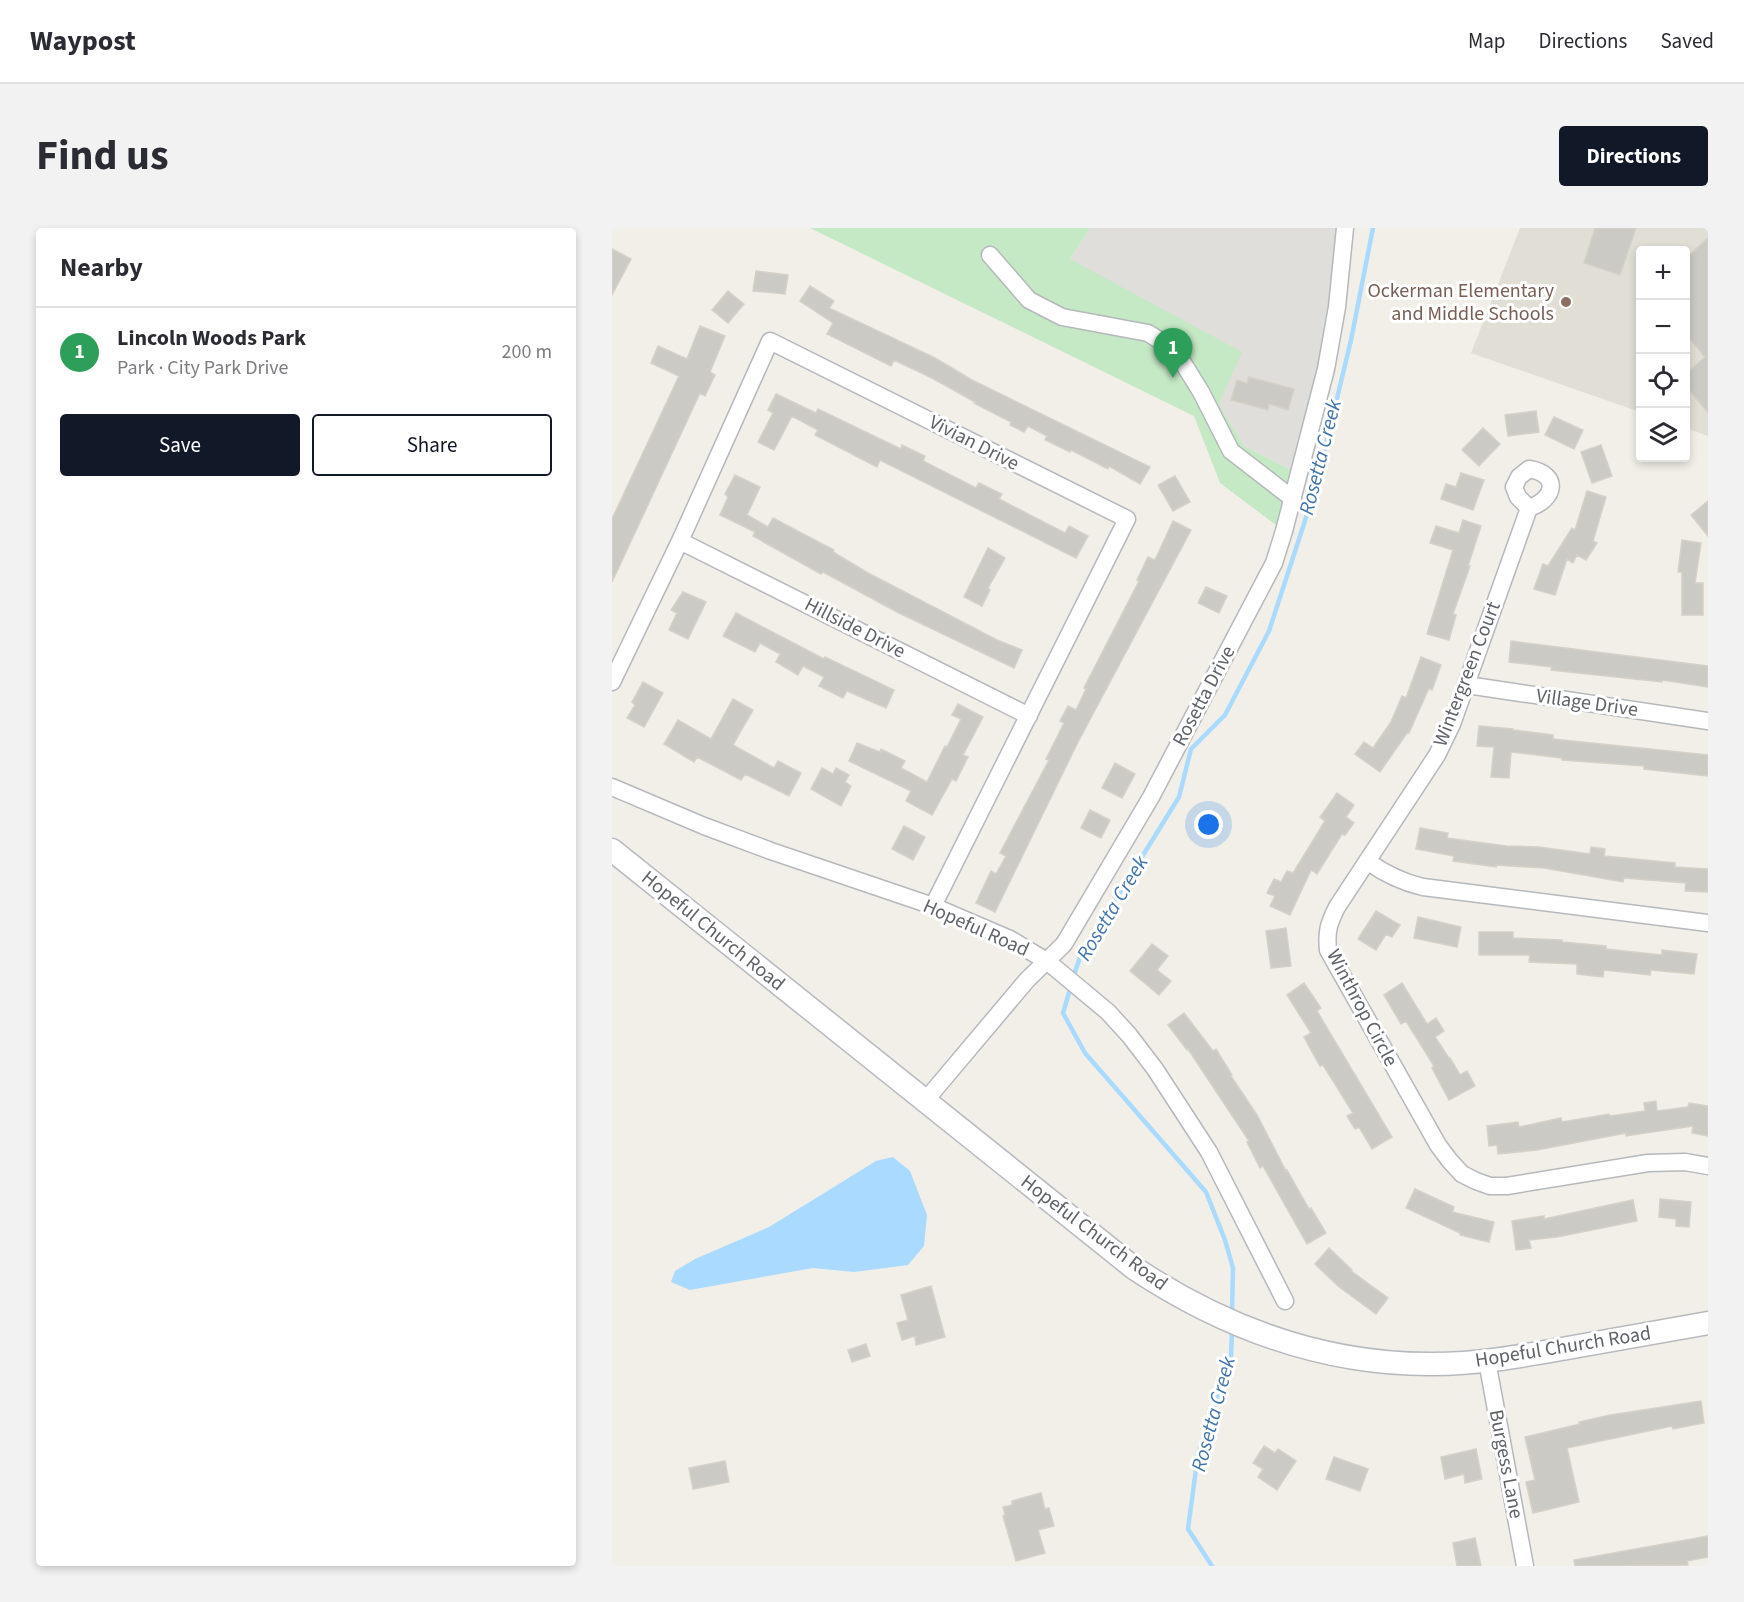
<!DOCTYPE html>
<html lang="en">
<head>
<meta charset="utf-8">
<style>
	:root { --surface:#fff; --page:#f2f2f3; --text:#2b2b33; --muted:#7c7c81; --line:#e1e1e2; --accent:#111827 }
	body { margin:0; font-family:"Source Sans 3",sans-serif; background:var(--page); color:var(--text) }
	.controls { position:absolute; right:18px; top:18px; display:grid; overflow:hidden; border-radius:6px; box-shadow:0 3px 9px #0003 }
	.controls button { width:54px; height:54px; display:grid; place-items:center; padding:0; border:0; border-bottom:2px solid var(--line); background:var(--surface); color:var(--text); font:30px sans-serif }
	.you { position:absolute; left:597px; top:597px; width:21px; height:21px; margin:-15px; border:4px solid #fff; border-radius:50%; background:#1a73e8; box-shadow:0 0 0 9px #1a73e833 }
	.badge { display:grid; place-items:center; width:39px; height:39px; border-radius:50%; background:var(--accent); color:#fff; font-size:20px; font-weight:700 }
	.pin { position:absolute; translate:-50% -50px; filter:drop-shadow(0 2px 3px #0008) }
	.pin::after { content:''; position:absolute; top:32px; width:21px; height:18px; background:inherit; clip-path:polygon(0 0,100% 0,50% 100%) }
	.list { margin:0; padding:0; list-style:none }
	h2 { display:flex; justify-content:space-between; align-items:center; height:78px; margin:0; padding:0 24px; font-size:26px }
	h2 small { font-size:20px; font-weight:400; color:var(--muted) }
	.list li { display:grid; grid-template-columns:39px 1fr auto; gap:18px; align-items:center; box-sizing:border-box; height:90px; padding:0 24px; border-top:2px solid var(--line) }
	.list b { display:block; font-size:22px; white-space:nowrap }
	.list p { margin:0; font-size:20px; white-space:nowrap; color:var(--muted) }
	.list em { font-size:20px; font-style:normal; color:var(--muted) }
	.actions { display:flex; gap:12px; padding:18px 24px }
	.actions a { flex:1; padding:14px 0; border:2px solid var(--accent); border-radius:6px; text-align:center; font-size:21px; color:var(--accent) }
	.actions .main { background:var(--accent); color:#fff }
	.icon { flex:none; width:33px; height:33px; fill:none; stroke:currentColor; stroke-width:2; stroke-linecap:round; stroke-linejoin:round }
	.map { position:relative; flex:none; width:1096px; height:1338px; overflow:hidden; border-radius:6px }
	header { display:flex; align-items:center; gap:36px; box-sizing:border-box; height:84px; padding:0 30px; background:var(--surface); border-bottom:2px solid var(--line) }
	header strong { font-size:28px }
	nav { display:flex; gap:33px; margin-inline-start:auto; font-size:21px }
	.intro { display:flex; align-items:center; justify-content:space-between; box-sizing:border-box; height:144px; padding:0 36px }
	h1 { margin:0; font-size:42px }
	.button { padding:15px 27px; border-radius:6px; background:var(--accent); color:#fff; font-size:21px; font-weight:700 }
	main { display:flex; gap:36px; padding:0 36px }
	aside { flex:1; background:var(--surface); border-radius:6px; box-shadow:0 3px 9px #0003 }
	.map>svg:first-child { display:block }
	.industrial { fill:#e0deda }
	.education { fill:#e1ded6 }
	.green { fill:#c5e8c5 }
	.water { fill:#aadaff }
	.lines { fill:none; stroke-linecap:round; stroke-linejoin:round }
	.stream { stroke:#aadaff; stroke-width:4.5 }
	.building { fill:#cccac5; stroke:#d6d1c6; stroke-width:1.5 }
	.street-casing { stroke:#b5b8bc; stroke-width:19 }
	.secondary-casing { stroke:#b6babf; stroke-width:25 }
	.street { stroke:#fff; stroke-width:16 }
	.secondary { stroke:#fff; stroke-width:22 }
	.education-dot { fill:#8d6e63; stroke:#fff; stroke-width:2 }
	.labels { text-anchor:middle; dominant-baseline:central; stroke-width:6; stroke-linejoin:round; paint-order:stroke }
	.education-label { font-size:20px; fill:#785e54; stroke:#fff; text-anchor:end }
	.street-label { font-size:20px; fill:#5f6368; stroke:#fff }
	.water-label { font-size:21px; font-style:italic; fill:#4174aa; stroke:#fff }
</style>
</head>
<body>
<header>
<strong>Waypost</strong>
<nav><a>Map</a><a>Directions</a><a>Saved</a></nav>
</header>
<div class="intro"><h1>Find us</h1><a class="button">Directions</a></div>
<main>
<aside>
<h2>Nearby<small></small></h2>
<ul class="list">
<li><span class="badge" style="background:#2e9e5b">1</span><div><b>Lincoln Woods Park</b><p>Park · City Park Drive</p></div><em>200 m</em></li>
</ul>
<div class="actions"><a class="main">Save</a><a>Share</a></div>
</aside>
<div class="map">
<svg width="1096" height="1338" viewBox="0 0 1096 1338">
	<rect width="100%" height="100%" fill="#f1efe8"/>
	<path class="industrial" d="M 478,0 L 733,0 L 687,246 L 632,218 L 607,176 L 458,31 Z"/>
	<path class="education" d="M 908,0 L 1096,0 L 1096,208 L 1074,200 L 1074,22 L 1028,22 L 1028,184 L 859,125 Z"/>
	<path class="green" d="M 198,0 L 478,0 L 458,31 L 630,124 L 607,176 L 632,218 L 687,246 L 672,303 L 608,255 L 582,188 Z"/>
	<path class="water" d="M 281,929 L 298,943 L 315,987 L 312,1018 L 296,1037 L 242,1044 L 201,1040 L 78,1062 L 59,1054 L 63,1043 L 83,1031 L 157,999 L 264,933 Z"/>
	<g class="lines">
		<path class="stream" d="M 461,750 L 468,729 L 567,569 L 579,521 L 613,487 L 657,403 L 703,262 L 739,112 L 761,0
			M 459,758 L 451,785 L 473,825 L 594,964 L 613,1012 L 621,1040 L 620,1086
			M 600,1338 L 576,1301 L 586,1226 L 619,1129 L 620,1101"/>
	</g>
	<path class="building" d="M 983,0 L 1024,0 L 1008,47 L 972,35 Z
		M 1096,10 L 1096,185 L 1074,158 L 1074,146 L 1093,129 L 1074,106 L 1074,30 Z
		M 0,21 L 19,31 L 0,67 Z
		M 144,43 L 176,47 L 173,66 L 141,63 Z
		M 198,58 L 222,73 L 217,80 L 323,130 L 360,152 L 538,239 L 528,256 L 497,238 L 496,241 L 459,222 L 458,224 L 433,212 L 435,208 L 416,198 L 412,204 L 398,197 L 399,194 L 362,175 L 363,174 L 320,150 L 282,132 L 279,138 L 215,106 L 221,95 L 188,73 Z
		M 116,63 L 132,76 L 116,95 L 100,82 Z
		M 88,98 L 113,108 L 98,144 L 103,147 L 93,168 L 88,165 L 0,354 L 0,291 L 67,148 L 39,135 L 46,118 L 75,131 Z
		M 637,149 L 682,161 L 676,182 L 657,176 L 656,182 L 619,172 L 625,152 L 635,155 Z
		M 164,166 L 204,185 L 206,181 L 289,221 L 290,217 L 313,228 L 311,233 L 364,260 L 367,255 L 390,266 L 387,271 L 453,305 L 457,298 L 476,308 L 464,330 L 268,232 L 265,239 L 203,207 L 206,202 L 180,188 L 162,222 L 146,214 L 161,185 L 156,182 Z
		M 924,183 L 927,204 L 896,208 L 893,187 Z
		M 942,189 L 971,202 L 962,221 L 933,207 Z
		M 871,200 L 888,216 L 867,238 L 850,222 Z
		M 989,217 L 1000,248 L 980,255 L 969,224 Z
		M 849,245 L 872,252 L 861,282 L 829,271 L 834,256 L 844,259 Z
		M 123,247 L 148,259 L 135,287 L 156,299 L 161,290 L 222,322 L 221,324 L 256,345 L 385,412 L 410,422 L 402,440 L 285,384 L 211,344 L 209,346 L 141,308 L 143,304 L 108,287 L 116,269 L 113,266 Z
		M 563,248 L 578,274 L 561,283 L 546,257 Z
		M 975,263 L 994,269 L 981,313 L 985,315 L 974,332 L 965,327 L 961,335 L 955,331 L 943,367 L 922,361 L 931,336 L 936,338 L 960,300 L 963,302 Z
		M 1096,273 L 1096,308 L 1079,287 Z
		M 851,292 L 869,298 L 856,338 L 858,338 L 841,386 L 844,387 L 837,412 L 815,406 L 841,322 L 818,315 L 824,298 L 847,305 Z
		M 561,293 L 579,302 L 465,516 L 383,684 L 364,675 L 379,643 L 384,646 L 394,628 L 388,625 L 437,532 L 434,531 L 452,495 L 448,493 L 456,478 L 464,482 L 474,461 L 472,460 L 527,353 L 525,352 L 536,329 L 543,332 Z
		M 1070,312 L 1089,315 L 1083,355 L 1091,355 L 1091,387 L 1070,387 L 1070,344 L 1066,344 Z
		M 376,320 L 393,330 L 376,360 L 378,362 L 370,378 L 352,369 Z
		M 594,359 L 615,368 L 607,385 L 586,375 Z
		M 71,364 L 94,374 L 76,411 L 57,402 L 65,385 L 59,382 Z
		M 124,385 L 212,431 L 213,429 L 282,462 L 274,480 L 235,463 L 231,470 L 207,458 L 212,449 L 191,438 L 186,447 L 164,434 L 168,426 L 148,415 L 143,424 L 111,408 Z
		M 899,413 L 1096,438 L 1096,459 L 1050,452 L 1050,454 L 939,442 L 940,439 L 897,434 Z
		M 809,429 L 829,437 L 820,462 L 817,460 L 797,505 L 795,505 L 768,544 L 743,526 L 752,514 L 761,520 L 779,494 L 790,468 L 794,470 Z
		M 31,454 L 51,465 L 32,499 L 15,490 L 23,477 L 20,474 Z
		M 121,471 L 141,482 L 121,517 L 162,540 L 166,533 L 189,545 L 177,568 L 133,546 L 129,552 L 85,529 L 82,534 L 52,516 L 66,492 L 99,511 Z
		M 346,476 L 371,489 L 351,527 L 356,529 L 344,553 L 340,551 L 320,587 L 294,573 L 299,563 L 237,533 L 245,515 L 268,524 L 269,521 L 293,533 L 289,540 L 315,554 L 333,518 L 335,519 L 349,491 L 340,487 Z
		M 867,498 L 901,501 L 901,502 L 941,507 L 941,511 L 1096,527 L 1096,548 L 1032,541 L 1032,538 L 950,532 L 950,530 L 899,524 L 897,550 L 879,549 L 882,519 L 865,518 Z
		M 503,535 L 523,546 L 510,570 L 490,560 Z
		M 210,540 L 221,546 L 224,540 L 237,547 L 233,554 L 239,558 L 229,578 L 199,561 Z
		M 725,565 L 742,577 L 734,589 L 742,595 L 733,607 L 730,606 L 705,646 L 699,642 L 678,687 L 658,678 L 663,668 L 655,665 L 662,651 L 669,654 L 675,643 L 681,645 L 713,593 L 708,589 Z
		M 478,582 L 498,592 L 489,610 L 469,600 Z
		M 292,598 L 313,609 L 301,632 L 280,621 Z
		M 808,600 L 836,605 L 835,610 L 894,618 L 927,619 L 978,626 L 979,619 L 993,621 L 992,628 L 1063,635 L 1063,639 L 1096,641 L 1096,664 L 1073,663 L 1074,655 L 1012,650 L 1011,654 L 932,640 L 884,637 L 884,639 L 841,633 L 842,628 L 804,621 Z
		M 764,683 L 788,697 L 780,709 L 774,706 L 764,722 L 746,711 Z
		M 806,689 L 849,699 L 845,719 L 802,710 Z
		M 674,700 L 679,738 L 659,740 L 654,703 Z
		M 867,704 L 901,704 L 901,710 L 950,712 L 950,714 L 994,718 L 994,721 L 1050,727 L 1050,722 L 1085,726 L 1082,746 L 1039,742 L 1038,747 L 992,742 L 991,749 L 965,746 L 965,736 L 917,734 L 918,727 L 867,727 Z
		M 540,716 L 556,728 L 545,742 L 559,753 L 547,767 L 518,743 Z
		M 692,755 L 709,780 L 705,783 L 780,909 L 760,921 L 747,899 L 743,901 L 735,888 L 741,885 L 711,837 L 708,838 L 692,809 L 699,805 L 675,767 Z
		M 790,755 L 815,796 L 824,790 L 832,803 L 823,809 L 837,830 L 838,830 L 848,847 L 855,843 L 863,858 L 837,872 L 820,840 L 822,838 L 794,793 L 789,796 L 772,767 Z
		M 572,785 L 601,823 L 604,821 L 620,847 L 619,848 L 645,887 L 674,943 L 675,942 L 697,981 L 699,980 L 714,1005 L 695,1016 L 651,938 L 648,940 L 635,914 L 637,913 L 576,821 L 575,822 L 556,797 Z
		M 1044,873 L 1045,883 L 1076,879 L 1077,875 L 1096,878 L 1096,908 L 1080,905 L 1081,898 L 1014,908 L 1014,905 L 925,922 L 886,926 L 885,917 L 877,918 L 875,898 L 906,894 L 907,899 L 949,890 L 950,894 L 997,886 L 998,888 L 1033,883 L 1032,875 Z
		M 803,961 L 842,979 L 840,984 L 882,994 L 877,1014 L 848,1007 L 848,1005 L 794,980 Z
		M 1048,971 L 1079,974 L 1077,999 L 1064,998 L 1064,991 L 1047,989 Z
		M 1021,972 L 1025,993 L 945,1009 L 917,1012 L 919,1020 L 904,1022 L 900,993 L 932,988 L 932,991 Z
		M 717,1020 L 740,1042 L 739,1043 L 776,1070 L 764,1086 L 726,1058 L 703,1036 Z
		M 319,1058 L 333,1109 L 304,1117 L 303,1108 L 290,1112 L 285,1095 L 296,1092 L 289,1067 Z
		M 254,1116 L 258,1128 L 240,1134 L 236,1122 Z
		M 1089,1173 L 1092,1195 L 1061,1201 L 1060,1198 L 955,1220 L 967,1274 L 921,1285 L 914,1254 L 923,1252 L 913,1209 L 968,1196 L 967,1194 L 998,1187 Z
		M 652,1218 L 663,1225 L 666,1221 L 684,1233 L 665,1262 L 646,1249 L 651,1241 L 641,1235 Z
		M 864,1221 L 870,1251 L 853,1255 L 852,1246 L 833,1251 L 829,1229 Z
		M 722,1229 L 756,1241 L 748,1263 L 714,1251 Z
		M 113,1233 L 117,1254 L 81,1261 L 77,1240 Z
		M 429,1265 L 433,1281 L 437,1280 L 442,1298 L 426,1302 L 433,1325 L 404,1333 L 391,1288 L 393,1287 L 391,1279 L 400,1277 L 400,1273 Z
		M 1096,1308 L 1096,1329 L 1075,1333 L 1076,1337 L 963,1338 L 962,1332 Z
		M 863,1310 L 869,1338 L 845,1338 L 841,1315 Z"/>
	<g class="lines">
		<defs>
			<path id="street" d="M 378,27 L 417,72 L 450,89 L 536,105 L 563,122 L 589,164 L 619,223 L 681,271
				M 917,280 L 906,269 L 902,259 L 907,249 L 917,241 C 948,246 944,271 917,280 L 840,496 L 825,527 L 725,679 C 717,695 714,703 716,722 L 826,917 L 838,933 L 850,946 L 864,953 L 878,958 L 895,958 L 1036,935 L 1073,934 L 1096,938
				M 68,313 L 417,488
				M 0,454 L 68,313 L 158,113 L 515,291 L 321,678
				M 855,457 L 1096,493
				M 0,559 L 92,598 L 159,623 L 321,678 L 398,711 L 436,734 L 496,784 L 517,807 L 543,841 L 597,924 L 673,1073
				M 755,633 C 773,646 789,654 811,659 L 1096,695
				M 313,873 L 415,752 L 452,716 L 539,569 L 662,335 L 672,303 L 714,141 L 725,79 L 733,0
				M 875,1133 L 913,1338"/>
			<path id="secondary" d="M 0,622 L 522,1040 C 611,1099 712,1137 821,1136 C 868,1136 915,1127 961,1119 C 1006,1111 1051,1103 1096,1095"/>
		</defs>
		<use href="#street" class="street-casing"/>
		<use href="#secondary" class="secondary-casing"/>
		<use href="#street" class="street"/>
		<use href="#secondary" class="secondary"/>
	</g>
	<circle class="education-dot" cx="954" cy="74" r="6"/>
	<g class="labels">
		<g class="education-label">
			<text x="942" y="63">Ockerman Elementary<tspan x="942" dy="23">and Middle Schools</tspan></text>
		</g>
		<g class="street-label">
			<text transform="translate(362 215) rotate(27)">Vivian Drive</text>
			<text transform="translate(243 400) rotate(27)">Hillside Drive</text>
			<text transform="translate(855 446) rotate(-69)">Wintergreen Court</text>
			<text transform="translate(592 468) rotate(-62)">Rosetta Drive</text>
			<text transform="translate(975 475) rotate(8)">Village Drive</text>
			<text transform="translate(364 700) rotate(24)">Hopeful Road</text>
			<text transform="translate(101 703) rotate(39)">Hopeful Church Road</text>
			<text transform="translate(750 780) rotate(62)">Winthrop Circle</text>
			<text transform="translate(482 1005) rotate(37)">Hopeful Church Road</text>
			<text transform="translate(951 1119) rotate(-9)">Hopeful Church Road</text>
			<text transform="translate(894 1236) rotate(79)">Burgess Lane</text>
		</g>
		<g class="water-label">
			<text transform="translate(708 229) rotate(-76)">Rosetta Creek</text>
			<text transform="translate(500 680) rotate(-59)">Rosetta Creek</text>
			<text transform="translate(601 1186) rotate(-75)">Rosetta Creek</text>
		</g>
	</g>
</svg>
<div class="controls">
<button>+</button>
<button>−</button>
<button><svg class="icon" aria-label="locate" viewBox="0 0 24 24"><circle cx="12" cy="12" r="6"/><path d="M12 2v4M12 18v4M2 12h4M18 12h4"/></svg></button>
<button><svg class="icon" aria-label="layers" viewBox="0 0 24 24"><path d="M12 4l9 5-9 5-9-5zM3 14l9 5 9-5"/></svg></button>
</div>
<div class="you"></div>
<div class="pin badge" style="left:561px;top:150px;background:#2e9e5b">1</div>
</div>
</main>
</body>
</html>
